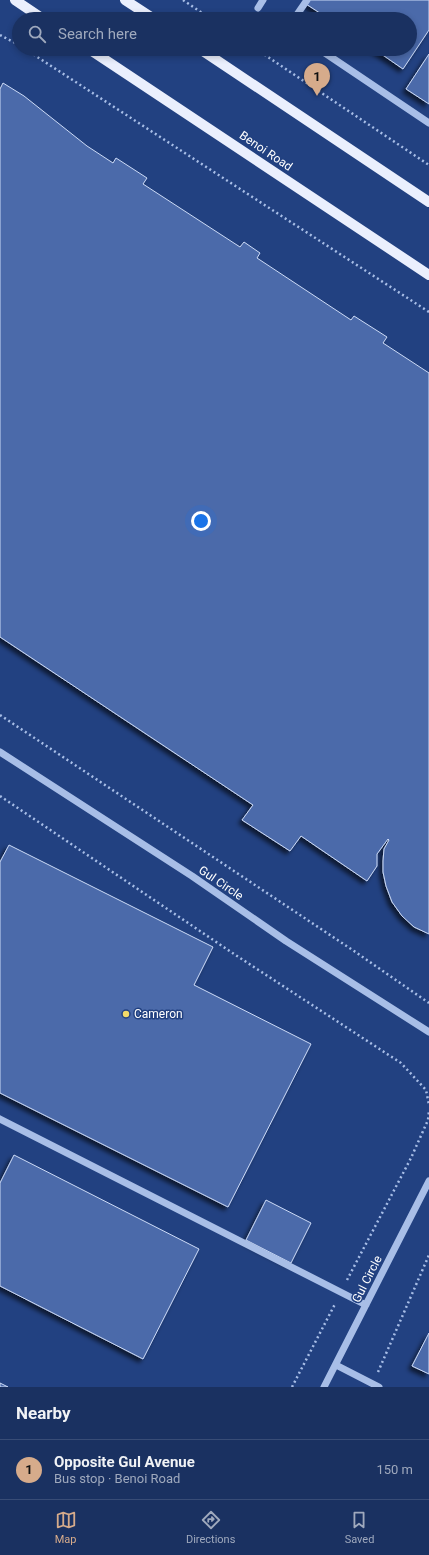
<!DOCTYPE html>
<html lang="en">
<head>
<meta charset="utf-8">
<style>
	:root { --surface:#1a3161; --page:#233967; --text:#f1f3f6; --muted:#9fa9bd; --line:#384c76; --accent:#d6ab8b }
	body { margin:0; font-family:Roboto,sans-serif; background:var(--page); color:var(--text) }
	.you { position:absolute; left:201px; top:521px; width:14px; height:14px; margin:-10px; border:3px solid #fff; border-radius:50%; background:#1a73e8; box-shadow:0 0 0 6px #1a73e833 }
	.badge { display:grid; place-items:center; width:26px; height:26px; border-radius:50%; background:var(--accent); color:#111; font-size:13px; font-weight:700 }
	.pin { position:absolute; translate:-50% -33px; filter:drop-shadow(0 1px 2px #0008) }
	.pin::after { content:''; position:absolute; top:21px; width:14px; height:12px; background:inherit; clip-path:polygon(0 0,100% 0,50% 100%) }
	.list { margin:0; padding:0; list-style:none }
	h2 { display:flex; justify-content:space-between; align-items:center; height:52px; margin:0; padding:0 16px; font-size:17px }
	h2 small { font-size:13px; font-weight:400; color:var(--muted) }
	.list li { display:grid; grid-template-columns:26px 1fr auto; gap:12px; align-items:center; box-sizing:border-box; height:60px; padding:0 16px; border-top:1px solid var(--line) }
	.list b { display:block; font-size:15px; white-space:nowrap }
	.list p { margin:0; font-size:13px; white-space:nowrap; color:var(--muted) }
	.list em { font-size:13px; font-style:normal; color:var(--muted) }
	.icon { flex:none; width:22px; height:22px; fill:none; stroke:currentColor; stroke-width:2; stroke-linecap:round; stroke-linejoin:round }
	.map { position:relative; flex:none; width:429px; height:1387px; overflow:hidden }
	.search { position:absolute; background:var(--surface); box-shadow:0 2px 6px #0003; left:12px; right:12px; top:12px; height:44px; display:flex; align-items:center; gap:10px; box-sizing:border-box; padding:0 14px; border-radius:22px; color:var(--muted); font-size:15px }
	.sheet { height:112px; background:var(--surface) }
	nav { display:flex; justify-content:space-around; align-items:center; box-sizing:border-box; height:56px; border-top:1px solid var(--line); background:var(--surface); font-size:11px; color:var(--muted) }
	nav a { display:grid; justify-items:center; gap:2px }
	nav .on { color:var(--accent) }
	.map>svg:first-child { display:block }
	.building { fill:#4b6aaa; stroke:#ccdaf6; filter:url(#shadow) }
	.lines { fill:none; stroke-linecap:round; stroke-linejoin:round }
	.path { stroke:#a8bee7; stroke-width:2.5; stroke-dasharray:2 3; stroke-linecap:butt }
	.minor { stroke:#a8bee7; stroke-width:7 }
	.major { stroke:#eaeffd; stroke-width:10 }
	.poi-dot { fill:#f3db6a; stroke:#224181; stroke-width:1.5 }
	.labels { text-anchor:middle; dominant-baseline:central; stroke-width:3; stroke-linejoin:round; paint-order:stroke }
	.street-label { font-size:12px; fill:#fff; stroke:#224181 }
	.poi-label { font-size:12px; fill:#fff; stroke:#224181; text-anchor:start }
</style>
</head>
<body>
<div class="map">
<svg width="429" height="1387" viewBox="0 0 429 1387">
	<defs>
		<filter id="shadow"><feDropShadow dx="-3.5" dy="3.5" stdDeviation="2" flood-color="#0009"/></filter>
	</defs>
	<rect width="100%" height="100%" fill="#224181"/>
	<path class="building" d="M 309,0 L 429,0 L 429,30 L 403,69 L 374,49 L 410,49 L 410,19 L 329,19 L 306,4 Z
		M 429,54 L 429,104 L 406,89 Z
		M 3,83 L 24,96 L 87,146 L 113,163 L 116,158 L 147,178 L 143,184 L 240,247 L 244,242 L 260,253 L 257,258 L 351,320 L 354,316 L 387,337 L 383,343 L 429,373 L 429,934 L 414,927 L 402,916 L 392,902 L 386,886 L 383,872 L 383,861 L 384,849 L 389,840 L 388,839 L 377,854 L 377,866 L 367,881 L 301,836 L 290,851 L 242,820 L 253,805 L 0,637 L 0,89 Z
		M 9,845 L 213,947 L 194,985 L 311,1044 L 228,1207 L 0,1093 L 0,862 Z
		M 14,1155 L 199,1249 L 143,1359 L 0,1286 L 0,1183 Z
		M 266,1200 L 311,1223 L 291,1263 L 246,1240 Z
		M 429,1333 L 429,1374 L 412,1366 Z
		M 0,1383 L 8,1387 L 0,1387 Z"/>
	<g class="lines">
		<path class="path" d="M 183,0 L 211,19
			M 0,35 L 19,45
			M 25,49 L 429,312
			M 256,49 L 429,165
			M 0,715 L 354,951 L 429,1003
			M 0,796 L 234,954 L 401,1063 L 426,1090 L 429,1105
			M 347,1280 L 411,1158 L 428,1120 L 429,1111
			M 378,1372 L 429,1255
			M 292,1387 L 335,1304"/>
		<path class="minor" d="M 258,8 L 263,0
			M 294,19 L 307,0
			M 319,49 L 429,123
			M 0,752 L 192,876 L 286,941 L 429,1032
			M 0,1119 L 366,1305
			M 336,1365 L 379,1387
			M 324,1387 L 429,1181"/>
		<path class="major" d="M 15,0 L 43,19
			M 125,0 L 154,19
			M 89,49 L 429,275
			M 200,49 L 429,202"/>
	</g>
	<circle class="poi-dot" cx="126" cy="1014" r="4"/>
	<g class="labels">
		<g class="street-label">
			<text transform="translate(266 151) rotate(34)">Benoi Road</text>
			<text transform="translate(221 883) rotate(34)">Gul Circle</text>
			<text transform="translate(367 1279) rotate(-63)">Gul Circle</text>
		</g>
		<g class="poi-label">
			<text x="134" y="1014">Cameron</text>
		</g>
	</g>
</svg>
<div class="you"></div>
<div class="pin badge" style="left:317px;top:96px">1</div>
<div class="search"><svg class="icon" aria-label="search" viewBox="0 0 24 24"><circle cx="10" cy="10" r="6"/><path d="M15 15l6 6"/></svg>Search here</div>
</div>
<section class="sheet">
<h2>Nearby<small></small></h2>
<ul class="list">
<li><span class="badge">1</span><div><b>Opposite Gul Avenue</b><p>Bus stop · Benoi Road</p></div><em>150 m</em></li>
</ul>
</section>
<nav>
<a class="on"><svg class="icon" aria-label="map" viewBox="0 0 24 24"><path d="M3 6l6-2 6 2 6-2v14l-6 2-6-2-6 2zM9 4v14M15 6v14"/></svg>Map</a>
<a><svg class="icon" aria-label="directions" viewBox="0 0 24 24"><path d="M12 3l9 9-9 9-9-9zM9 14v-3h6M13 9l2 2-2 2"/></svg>Directions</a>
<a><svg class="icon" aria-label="saved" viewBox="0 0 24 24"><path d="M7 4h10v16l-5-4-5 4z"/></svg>Saved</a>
</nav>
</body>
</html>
